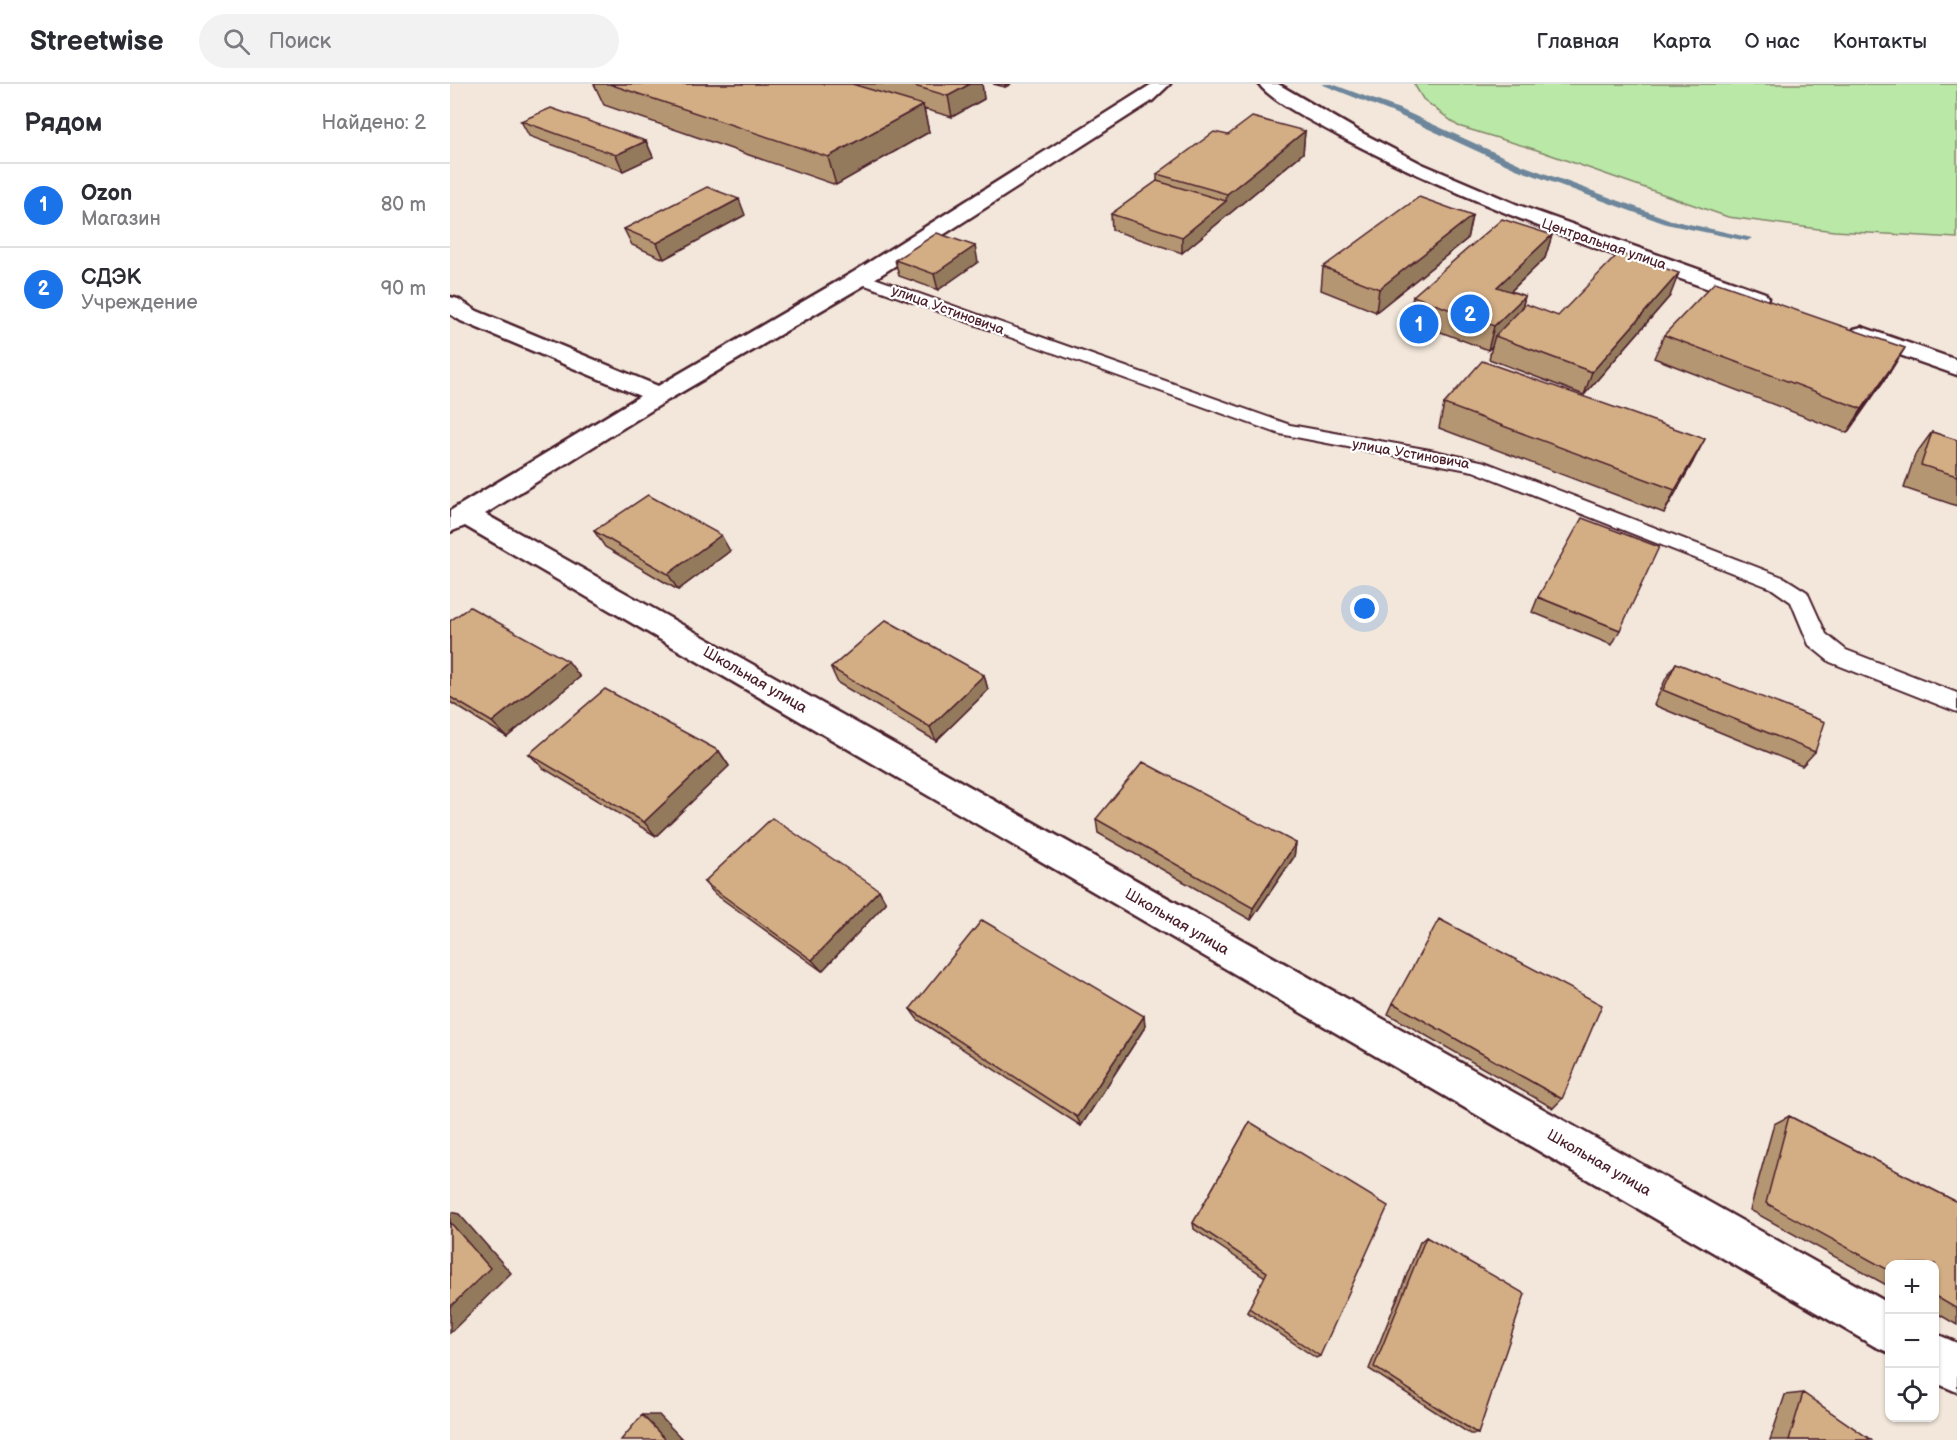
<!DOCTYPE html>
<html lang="ru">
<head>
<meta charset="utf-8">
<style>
	:root { --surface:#fff; --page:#f2f2f3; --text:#2b2b33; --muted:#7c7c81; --line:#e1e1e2; --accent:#1a73e8 }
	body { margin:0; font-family:"Balsamiq Sans",sans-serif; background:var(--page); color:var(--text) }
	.controls { position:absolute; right:18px; bottom:18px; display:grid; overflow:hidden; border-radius:12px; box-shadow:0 2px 4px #0004 }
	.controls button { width:54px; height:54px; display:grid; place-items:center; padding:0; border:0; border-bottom:2px solid var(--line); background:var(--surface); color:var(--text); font:30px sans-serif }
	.you { position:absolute; left:915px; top:525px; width:21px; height:21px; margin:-15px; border:4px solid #fff; border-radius:50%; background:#1a73e8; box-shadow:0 0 0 9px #1a73e833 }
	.badge { display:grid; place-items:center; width:39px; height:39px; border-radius:50%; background:var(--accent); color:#fff; font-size:20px; font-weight:700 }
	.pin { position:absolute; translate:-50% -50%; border:3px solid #fff; box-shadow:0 2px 6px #0006 }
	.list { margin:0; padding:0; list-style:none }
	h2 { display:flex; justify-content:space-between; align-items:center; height:78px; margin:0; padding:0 24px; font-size:26px }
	h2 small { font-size:20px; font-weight:400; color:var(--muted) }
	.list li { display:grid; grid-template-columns:39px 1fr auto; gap:18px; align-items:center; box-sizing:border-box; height:84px; padding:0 24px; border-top:2px solid var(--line) }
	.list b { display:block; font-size:22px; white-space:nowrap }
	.list p { margin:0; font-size:20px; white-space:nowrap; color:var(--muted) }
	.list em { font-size:20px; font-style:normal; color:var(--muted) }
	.icon { flex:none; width:33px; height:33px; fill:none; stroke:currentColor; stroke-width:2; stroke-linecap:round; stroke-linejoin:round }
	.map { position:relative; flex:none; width:1507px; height:1356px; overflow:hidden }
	header { display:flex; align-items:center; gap:36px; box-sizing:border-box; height:84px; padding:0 30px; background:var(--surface); border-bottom:2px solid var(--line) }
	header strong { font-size:28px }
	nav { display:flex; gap:33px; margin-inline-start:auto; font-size:21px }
	.search { width:420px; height:54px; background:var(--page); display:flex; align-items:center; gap:15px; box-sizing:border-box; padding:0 21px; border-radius:33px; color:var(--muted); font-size:22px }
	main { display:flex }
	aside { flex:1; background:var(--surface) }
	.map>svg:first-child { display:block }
	.green { fill:#b9e8a7; stroke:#828469; stroke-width:1.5 }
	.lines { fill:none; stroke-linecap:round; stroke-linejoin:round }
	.stream { fill:#6d869b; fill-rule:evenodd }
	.service-casing { stroke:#4a1f2b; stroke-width:4 }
	.minor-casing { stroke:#4a1f2b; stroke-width:5 }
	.tertiary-casing { stroke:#4a1f2b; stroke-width:5 }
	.service { fill:#fff; fill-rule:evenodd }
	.minor { fill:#fff; fill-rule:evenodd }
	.tertiary { fill:#fff; fill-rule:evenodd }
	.wall { fill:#b59672; stroke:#4a1f2b; stroke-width:1.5 }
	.shaded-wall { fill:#947a5d; stroke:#4a1f2b; stroke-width:1.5 }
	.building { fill:#d3ae85; stroke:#4a1f2b; stroke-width:1.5 }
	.labels { text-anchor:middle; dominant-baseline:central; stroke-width:4.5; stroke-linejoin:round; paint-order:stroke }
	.far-street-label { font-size:14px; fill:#4a1f2b; stroke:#fff }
	.street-label { font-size:15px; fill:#4a1f2b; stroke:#fff }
</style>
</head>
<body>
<header>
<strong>Streetwise</strong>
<div class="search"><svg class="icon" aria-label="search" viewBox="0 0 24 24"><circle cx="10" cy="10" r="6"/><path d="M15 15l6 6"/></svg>Поиск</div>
<nav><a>Главная</a><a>Карта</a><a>О нас</a><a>Контакты</a></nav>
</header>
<main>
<aside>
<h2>Рядом<small>Найдено: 2</small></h2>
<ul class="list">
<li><span class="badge">1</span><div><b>Ozon</b><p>Магазин</p></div><em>80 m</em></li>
<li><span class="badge">2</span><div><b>СДЭК</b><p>Учреждение</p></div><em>90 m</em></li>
</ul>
</aside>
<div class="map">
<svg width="1507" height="1356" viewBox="0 0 1507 1356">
	<rect width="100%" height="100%" fill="#f2e7da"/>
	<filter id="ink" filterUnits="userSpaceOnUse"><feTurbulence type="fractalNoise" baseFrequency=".0167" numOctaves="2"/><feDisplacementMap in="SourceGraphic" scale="12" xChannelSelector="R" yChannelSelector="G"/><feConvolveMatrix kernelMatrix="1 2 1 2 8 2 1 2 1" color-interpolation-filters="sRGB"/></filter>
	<g filter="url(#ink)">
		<path class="green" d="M 964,0 L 1507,0 L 1507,154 L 1384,147 L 1278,133 L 1087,66 L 1008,42 L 973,15 Z"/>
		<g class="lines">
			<path class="stream" d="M 871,0 L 882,0 L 952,26 L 1072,81 L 1221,136 L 1302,154 L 1297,157 L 1216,140 L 1066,85 L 946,30 Z"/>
			<defs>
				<path id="service" d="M 410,189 L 840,341 L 980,366 L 1035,378 L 1335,494 L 1357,508 L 1376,550 L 1396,566 L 1507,609 L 1507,628 L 1380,578 L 1359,561 L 1341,518 L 1321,504 L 1023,387 L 830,350 L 404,197 L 402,194 L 404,191 Z"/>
				<path id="minor" d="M 702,0 L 720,0 L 702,17 L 418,199 L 218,316 L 35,430 L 1440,1220 L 1440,1269 L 1424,1262 L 15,442 L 0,448 L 0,427 L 190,312 L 11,237 L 0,230 L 0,213 L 8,215 L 27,227 L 208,302 L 402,189 Z
					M 1484,1249 L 1507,1259 L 1507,1308 L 1484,1298 Z"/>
				<path id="tertiary" d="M 809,0 L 828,0 L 912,49 L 972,80 L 1068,121 L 1315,209 L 1318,214 L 1315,219 L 1307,221 L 1299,219 C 1159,170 1021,121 889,52 C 869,41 821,17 809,0 Z
					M 1412,243 L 1507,276 L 1507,291 L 1404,255 L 1401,250 L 1404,245 Z"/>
			</defs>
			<use href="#service" class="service-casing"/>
			<use href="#minor" class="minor-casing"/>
			<use href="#tertiary" class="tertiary-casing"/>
			<use href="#service" class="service"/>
			<use href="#minor" class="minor"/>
			<use href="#tertiary" class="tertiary"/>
		</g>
		<path class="wall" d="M 144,0 L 532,0 L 534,15 L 502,33 L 474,25 L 479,48 L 386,101 L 154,21 Z
			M 543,0 L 561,0 L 555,3 Z
			M 71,37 L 196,57 L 203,73 L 173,87 L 79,52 Z
			M 855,47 L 853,69 L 732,169 L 662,146 L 661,130 L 707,97 L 707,90 L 778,51 Z
			M 295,131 L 214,175 L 182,161 L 174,145 Z
			M 1022,132 L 1017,155 L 926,228 L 871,206 L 873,183 Z
			M 1102,151 L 1095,174 L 1061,207 L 1075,212 L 1072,225 L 1108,232 L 1220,212 L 1134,311 L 1039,275 L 1042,262 L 1038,266 L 959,236 L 963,212 Z
			M 445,176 L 528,178 L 488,206 L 449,192 Z
			M 1214,251 L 1440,288 L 1397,349 L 1204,274 Z
			M 994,320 L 1243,378 L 1214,429 L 989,344 Z
			M 1482,348 L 1507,356 L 1507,422 L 1454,404 L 1465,371 Z
			M 144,447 L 280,467 L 228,506 L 155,463 Z
			M 1088,513 L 1170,546 L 1162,561 L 1082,528 Z
			M 0,537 L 130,593 L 57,653 L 0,618 Z
			M 1226,579 L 1365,668 L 1352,682 L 1204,621 L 1216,594 Z
			M 381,584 L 534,591 L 538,606 L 486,657 L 388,599 Z
			M 269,667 L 279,682 L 206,752 L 93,684 L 79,670 Z
			M 646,735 L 846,759 L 844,773 L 801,836 L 648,749 Z
			M 254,798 L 429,806 L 436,819 L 372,887 L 265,810 Z
			M 943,919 L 1112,1015 L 1103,1024 L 938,930 Z
			M 460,925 L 694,932 L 695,943 L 631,1042 L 468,936 Z
			M 1339,1032 L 1507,1118 L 1507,1241 L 1485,1228 L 1485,1180 L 1440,1180 L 1440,1203 L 1300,1126 L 1324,1040 Z
			M 800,1038 L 870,1272 L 866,1274 L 797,1228 L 815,1193 L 744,1145 L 743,1139 Z
			M 976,1153 L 1028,1350 L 1020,1350 L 919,1285 L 970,1158 Z
			M 1353,1309 L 1421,1356 L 1320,1356 L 1335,1311 Z"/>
		<path class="shaded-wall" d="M 520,0 L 532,0 L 534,15 L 502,33 L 498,12 Z
			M 555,0 L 561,0 L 555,3 Z
			M 473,21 L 479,48 L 386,101 L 378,73 Z
			M 855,47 L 853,69 L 732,169 L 732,153 L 776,117 L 777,110 Z
			M 196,57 L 203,73 L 173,87 L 166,71 Z
			M 289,115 L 295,131 L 214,175 L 207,159 Z
			M 1022,132 L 1017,155 L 926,228 L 929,205 Z
			M 1102,151 L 1095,174 L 1041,226 L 1047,203 Z
			M 525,162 L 528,178 L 488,206 L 484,190 Z
			M 1229,189 L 1220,212 L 1134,311 L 1142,288 Z
			M 1075,212 L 1069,236 L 1045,252 L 1042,262 L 1038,266 L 1044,242 Z
			M 1455,264 L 1440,288 L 1397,349 L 1412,325 Z
			M 1255,355 L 1243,378 L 1214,429 L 1225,406 Z
			M 271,451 L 280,467 L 228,506 L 218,490 Z
			M 118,577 L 130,593 L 57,653 L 42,638 Z
			M 534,591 L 538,606 L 486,657 L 480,643 Z
			M 269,667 L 279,682 L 206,752 L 194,738 Z
			M 846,759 L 844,773 L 801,836 L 803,824 Z
			M 429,806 L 436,819 L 372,887 L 362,876 Z
			M 694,932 L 695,943 L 631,1042 L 627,1033 Z
			M 0,1128 L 9,1130 L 61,1189 L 0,1249 Z
			M 192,1331 L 209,1331 L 233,1356 L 216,1356 Z"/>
		<path class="building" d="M 159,0 L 402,0 L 473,21 L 378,73 Z
			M 458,0 L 520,0 L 498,12 Z
			M 101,24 L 196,57 L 166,71 L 71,37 Z
			M 802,33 L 855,47 L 777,110 L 707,90 L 764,48 L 778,51 Z
			M 707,97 L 776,117 L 732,153 L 661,130 Z
			M 257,103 L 289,115 L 207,159 L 174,145 Z
			M 969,113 L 1022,132 L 929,205 L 873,183 Z
			M 1052,135 L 1102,151 L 1047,203 L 1075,212 L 1044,242 L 963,212 Z
			M 487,149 L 525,162 L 484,190 L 445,176 Z
			M 1169,169 L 1229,189 L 1142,288 L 1045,252 L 1076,220 L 1108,232 Z
			M 1265,198 L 1455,264 L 1412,325 L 1214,251 Z
			M 1032,277 L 1255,355 L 1225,406 L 994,320 Z
			M 1482,348 L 1507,356 L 1507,392 L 1471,381 Z
			M 198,411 L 271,451 L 218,490 L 144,447 Z
			M 1132,434 L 1209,463 L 1170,546 L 1088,513 Z
			M 20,523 L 118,577 L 42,638 L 0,613 L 0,537 Z
			M 436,536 L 534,591 L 480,643 L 381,584 Z
			M 1226,579 L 1375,638 L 1365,668 L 1213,606 Z
			M 155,605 L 269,667 L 194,738 L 79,670 Z
			M 693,678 L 846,759 L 803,824 L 646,735 Z
			M 322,734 L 429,806 L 362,876 L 254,798 Z
			M 989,835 L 1152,921 L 1112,1015 L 943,919 Z
			M 532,836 L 694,932 L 627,1033 L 460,925 Z
			M 1339,1032 L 1507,1118 L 1507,1225 L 1485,1212 L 1485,1180 L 1440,1180 L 1440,1187 L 1316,1119 Z
			M 800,1038 L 938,1122 L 870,1272 L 799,1224 L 817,1188 L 743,1139 Z
			M 0,1138 L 40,1184 L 0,1223 Z
			M 976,1153 L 1075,1210 L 1028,1350 L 924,1283 Z
			M 1353,1309 L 1421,1356 L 1339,1356 Z
			M 192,1331 L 216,1356 L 171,1356 Z"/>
	</g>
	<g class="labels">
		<g class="far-street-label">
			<text transform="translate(1154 160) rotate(19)">Центральная улица</text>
			<text transform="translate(498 226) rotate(20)">улица Устиновича</text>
			<text transform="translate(961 370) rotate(10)">улица Устиновича</text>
		</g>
		<g class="street-label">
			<text transform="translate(305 596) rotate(30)">Школьная улица</text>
			<text transform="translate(727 838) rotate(30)">Школьная улица</text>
			<text transform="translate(1149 1079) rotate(30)">Школьная улица</text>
		</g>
	</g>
</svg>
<div class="controls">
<button>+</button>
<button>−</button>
<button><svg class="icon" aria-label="locate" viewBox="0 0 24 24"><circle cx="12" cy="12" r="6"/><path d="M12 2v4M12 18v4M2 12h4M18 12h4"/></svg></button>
</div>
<div class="you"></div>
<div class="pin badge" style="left:969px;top:240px">1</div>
<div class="pin badge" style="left:1020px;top:230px">2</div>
</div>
</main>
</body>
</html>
